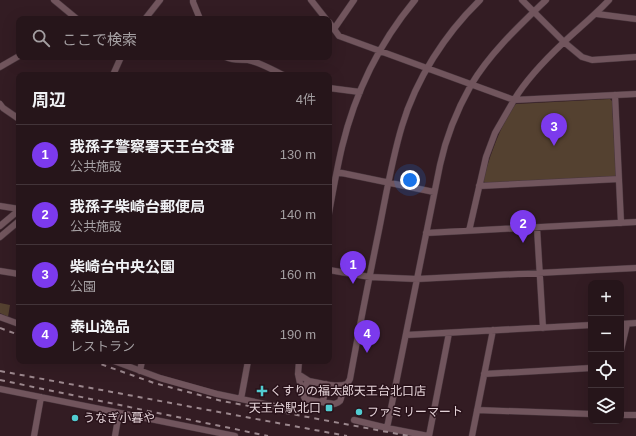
<!DOCTYPE html>
<html lang="ja">
<head>
<meta charset="utf-8">
<style>
	:root { --surface:#26151a; --page:#322227; --text:#f1f3f6; --muted:#a49fa2; --line:#423439; --accent:#7c3aed }
	body { margin:0; font-family:Arial,"Noto Sans JP",sans-serif; background:var(--page); color:var(--text) }
	.controls { position:absolute; right:12px; bottom:12px; display:grid; overflow:hidden; border-radius:8px; box-shadow:0 4px 16px #0002 }
	.controls button { width:36px; height:36px; display:grid; place-items:center; padding:0; border:0; border-bottom:1px solid var(--line); background:var(--surface); color:var(--text); font:20px sans-serif }
	.you { position:absolute; left:410px; top:180px; width:14px; height:14px; margin:-10px; border:3px solid #fff; border-radius:50%; background:#1a73e8; box-shadow:0 0 0 6px #1a73e833 }
	.badge { display:grid; place-items:center; width:26px; height:26px; border-radius:50%; background:var(--accent); color:#fff; font-size:13px; font-weight:700 }
	.pin { position:absolute; translate:-50% -33px; filter:drop-shadow(0 1px 2px #0008) }
	.pin::after { content:''; position:absolute; top:21px; width:14px; height:12px; background:inherit; clip-path:polygon(0 0,100% 0,50% 100%) }
	.list { margin:0; padding:0; list-style:none }
	h2 { display:flex; justify-content:space-between; align-items:center; height:52px; margin:0; padding:0 16px; font-size:17px }
	h2 small { font-size:13px; font-weight:400; color:var(--muted) }
	.list li { display:grid; grid-template-columns:26px 1fr auto; gap:12px; align-items:center; box-sizing:border-box; height:60px; padding:0 16px; border-top:1px solid var(--line) }
	.list b { display:block; font-size:15px; white-space:nowrap }
	.list p { margin:0; font-size:13px; white-space:nowrap; color:var(--muted) }
	.list em { font-size:13px; font-style:normal; color:var(--muted) }
	.icon { flex:none; width:22px; height:22px; fill:none; stroke:currentColor; stroke-width:2; stroke-linecap:round; stroke-linejoin:round }
	.map { position:relative; flex:none; width:636px; height:436px; overflow:hidden }
	.search { position:absolute; background:var(--surface); box-shadow:0 4px 16px #0002; left:16px; top:16px; width:316px; height:44px; display:flex; align-items:center; gap:10px; box-sizing:border-box; padding:0 14px; border-radius:8px; color:var(--muted); font-size:15px }
	.panel { position:absolute; background:var(--surface); box-shadow:0 4px 16px #0002; left:16px; top:72px; width:316px; height:292px; border-radius:8px }
	.map>svg:first-child { display:block }
	.green { fill:#544130 }
	.lines { fill:none; stroke-linecap:round; stroke-linejoin:round }
	.minor-casing { stroke:#4a373e; stroke-width:7 }
	.minor { stroke:#71555d; stroke-width:6 }
	.rail { stroke:#9b878d; stroke-width:2; stroke-dasharray:5 5; stroke-linecap:butt }
	.poi-dot { fill:#51ccd1; stroke:#29121a; stroke-width:1.5 }
	.labels { text-anchor:middle; dominant-baseline:central; stroke-width:3; stroke-linejoin:round; paint-order:stroke }
	.poi-label { font-size:12px; fill:#e4d3d8; stroke:#29121a; text-anchor:start }
</style>
</head>
<body>
<div class="map">
<svg width="636" height="436" viewBox="0 0 636 436">
	<rect width="100%" height="100%" fill="#331c23"/>
	<path class="green" d="M 610,99 L 612,101 L 616,175 L 614,177 L 485,183 L 483,180 C 489,159 496,139 506,119 C 508,114 511,107 516,104 Z
		M 0,303 L 10,305 L 8,317 L 0,313 Z"/>
	<g class="lines">
		<defs>
			<path id="minor" d="M 54,0 L 77,19
				M 193,0 L 193,2 L 200,19
				M 311,0 L 326,19
				M 522,0 L 564,42 L 582,57 L 592,60 L 636,57
				M 609,0 C 595,15 579,28 564,42 C 546,59 527,78 514,100 L 636,94
				M 597,14 L 636,19
				M 145,19 L 160,0
				M 329,22 L 339,36 L 514,100 L 495,133 L 486,157 L 469,231
				M 334,29 L 354,0
				M 226,57 C 234,61 240,59 248,60 C 259,62 273,70 283,75
				M 0,67 L 19,56
				M 113,75 L 121,57
				M 329,88 L 360,92
				M 615,95 L 621,223
				M 0,104 L 3,108 L 19,119
				M 337,172 L 434,192
				M 479,186 L 619,179
				M 0,206 L 19,209
				M 329,213 C 333,191 337,168 342,147 C 355,93 380,42 415,0
				M 0,226 L 19,210
				M 537,228 L 543,328
				M 426,233 L 636,222
				M 0,237 L 19,221
				M 329,270 L 370,277 L 417,279 L 636,268
				M 0,271 L 19,274
				M 0,317 L 19,324
				M 621,324 L 636,323
				M 406,335 L 591,325
				M 621,350 L 627,324
				M 114,361 L 160,378 L 217,394 L 284,408
				M 140,371 L 142,361
				M 298,374 L 299,361
				M 484,374 L 591,368
				M 347,384 C 335,388 321,383 309,381 L 306,384 L 302,392 L 305,399 L 309,400 L 334,404 C 337,403 338,403 340,401 C 342,398 341,394 343,391 C 345,387 348,383 350,379 C 359,329 369,279 379,230 C 386,195 392,159 402,126 C 416,79 445,34 480,0
				M 0,389 L 235,436
				M 302,392 L 298,374 L 309,381
				M 241,399 L 248,361
				M 323,402 L 326,384
				M 477,410 L 591,414
				M 621,415 L 636,415
				M 354,420 L 387,428 L 440,165 C 446,137 457,110 471,85 C 490,53 519,26 546,0
				M 387,428 L 428,436
				M 34,436 L 41,397
				M 115,436 L 119,413
				M 429,436 L 449,333
				M 472,436 L 493,330"/>
		</defs>
		<use href="#minor" class="minor-casing"/>
		<use href="#minor" class="minor"/>
		<path class="rail" d="M 0,328 L 19,335
			M 92,361 L 154,383 L 222,401 L 409,436
			M 0,371 L 347,436
			M 0,380 L 268,436"/>
	</g>
	<g class="poi-dot">
		<path d="M260 385h4v4h4v4h-4v4h-4v-4h-4v-4h4z"/>
		<rect x="325" y="404" width="8" height="8" rx="2"/>
		<circle cx="359" cy="412" r="4"/>
		<circle cx="75" cy="418" r="4"/>
	</g>
	<g class="labels">
		<g class="poi-label">
			<text x="270" y="391">くすりの福太郎天王台北口店</text>
			<text x="321" y="408" text-anchor="end">天王台駅北口</text>
			<text x="367" y="412">ファミリーマート</text>
			<text x="83" y="418">うなぎ小暮や</text>
		</g>
	</g>
</svg>
<div class="controls">
<button>+</button>
<button>−</button>
<button><svg class="icon" aria-label="locate" viewBox="0 0 24 24"><circle cx="12" cy="12" r="6"/><path d="M12 2v4M12 18v4M2 12h4M18 12h4"/></svg></button>
<button><svg class="icon" aria-label="layers" viewBox="0 0 24 24"><path d="M12 4l9 5-9 5-9-5zM3 14l9 5 9-5"/></svg></button>
</div>
<div class="you"></div>
<div class="pin badge" style="left:353px;top:284px">1</div>
<div class="pin badge" style="left:523px;top:243px">2</div>
<div class="pin badge" style="left:554px;top:146px">3</div>
<div class="pin badge" style="left:367px;top:353px">4</div>
<div class="search"><svg class="icon" aria-label="search" viewBox="0 0 24 24"><circle cx="10" cy="10" r="6"/><path d="M15 15l6 6"/></svg>ここで検索</div>
<section class="panel">
<h2>周辺<small>4件</small></h2>
<ul class="list">
<li><span class="badge">1</span><div><b>我孫子警察署天王台交番</b><p>公共施設</p></div><em>130 m</em></li>
<li><span class="badge">2</span><div><b>我孫子柴崎台郵便局</b><p>公共施設</p></div><em>140 m</em></li>
<li><span class="badge">3</span><div><b>柴崎台中央公園</b><p>公園</p></div><em>160 m</em></li>
<li><span class="badge">4</span><div><b>泰山逸品</b><p>レストラン</p></div><em>190 m</em></li>
</ul>
</section>
</div>
</body>
</html>
